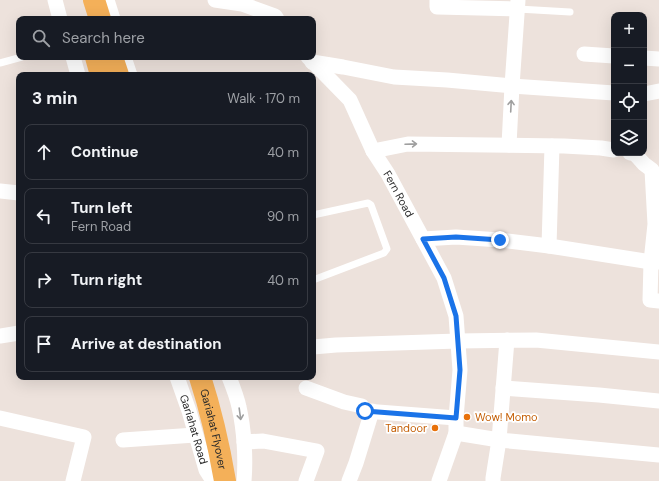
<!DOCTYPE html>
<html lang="en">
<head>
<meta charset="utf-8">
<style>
	:root { --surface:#171b24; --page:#20242c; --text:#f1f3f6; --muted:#9ea1a6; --line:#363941 }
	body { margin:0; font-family:"DM Sans",sans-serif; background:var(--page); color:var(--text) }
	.controls { position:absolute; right:12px; top:12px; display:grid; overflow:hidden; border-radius:8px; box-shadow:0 4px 16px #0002 }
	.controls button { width:36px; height:36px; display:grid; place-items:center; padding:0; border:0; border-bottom:1px solid var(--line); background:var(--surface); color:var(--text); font:20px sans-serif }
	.stop { position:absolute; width:12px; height:12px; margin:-9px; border:3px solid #1a73e8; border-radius:50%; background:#fff }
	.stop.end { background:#1a73e8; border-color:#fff; box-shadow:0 1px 4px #0008 }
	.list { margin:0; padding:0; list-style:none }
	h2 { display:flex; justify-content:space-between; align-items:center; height:52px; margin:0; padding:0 16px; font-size:17px }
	h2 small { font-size:13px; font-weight:400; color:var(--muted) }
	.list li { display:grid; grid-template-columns:26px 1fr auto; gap:12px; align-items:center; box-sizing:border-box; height:56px; margin:0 8px 8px; padding:0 8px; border:1px solid var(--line); border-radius:8px }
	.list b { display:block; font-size:15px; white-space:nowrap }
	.list p { margin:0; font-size:13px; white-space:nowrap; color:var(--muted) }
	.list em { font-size:13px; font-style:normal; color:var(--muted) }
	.icon { flex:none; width:22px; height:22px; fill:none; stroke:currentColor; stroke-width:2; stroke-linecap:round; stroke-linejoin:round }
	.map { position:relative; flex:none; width:659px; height:481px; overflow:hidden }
	.search { position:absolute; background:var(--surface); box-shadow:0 4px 16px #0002; left:16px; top:16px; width:300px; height:44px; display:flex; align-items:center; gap:10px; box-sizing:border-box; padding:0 14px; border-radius:8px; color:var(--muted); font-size:15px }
	.panel { position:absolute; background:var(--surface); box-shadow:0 4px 16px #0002; left:16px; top:72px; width:300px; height:308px; border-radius:8px }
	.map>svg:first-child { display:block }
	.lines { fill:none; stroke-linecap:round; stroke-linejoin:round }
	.lane { stroke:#fff; stroke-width:7 }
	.street { stroke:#fff; stroke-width:15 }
	.primary { stroke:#f4b059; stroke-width:22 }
	.oneway { stroke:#9f9f9f }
	.route { stroke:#1a73e8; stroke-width:5 }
	.food-dot { fill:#e8710a; stroke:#fff; stroke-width:1.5 }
	.labels { text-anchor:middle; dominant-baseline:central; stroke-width:3.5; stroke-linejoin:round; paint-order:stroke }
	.street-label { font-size:11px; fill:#2a2a2a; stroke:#fff }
	.food-label { font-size:11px; fill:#c56008; stroke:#fff; text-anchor:start }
</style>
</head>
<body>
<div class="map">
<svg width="659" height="481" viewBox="0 0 659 481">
	<rect width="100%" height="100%" fill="#ede2dc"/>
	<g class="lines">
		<path class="lane" d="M 518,9 L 570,12
			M 0,63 L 22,57
			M 313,215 L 368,203 L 371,205 L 387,249 L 384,253 L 313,280"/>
		<g class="street">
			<path d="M 55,0 L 60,19"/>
			<path d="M 107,0 L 113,19"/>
			<path d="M 215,0 L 242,4 L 275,16 L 277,19"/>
			<path d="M 437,0 L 437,7 L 518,9"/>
			<path d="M 584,54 L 614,56"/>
			<path d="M 73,57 L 78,75"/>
			<path d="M 124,57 L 130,75"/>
			<path id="s1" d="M 308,57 L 350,100 L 373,151 L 388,174 L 444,278 L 456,316 L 460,370 L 456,418 L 456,433 L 439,481"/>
			<path d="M 644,58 L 659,59"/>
			<path d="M 312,62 L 343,67 L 394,77 L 447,80 L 512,86 L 614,93"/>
			<path d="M 644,94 L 659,91"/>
			<path d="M 509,145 L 512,86 L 518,0"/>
			<path d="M 373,151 L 408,144 L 564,146 L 601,148 L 614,150"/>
			<path d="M 630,153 L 635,154 L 644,164 L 652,170 L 655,224 L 651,262 L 650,300 L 659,301"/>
			<path d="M 0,191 L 19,193"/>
			<path d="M 423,239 L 456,237 L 500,240 L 549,246 L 651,262 L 659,262"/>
			<path d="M 549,246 L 552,146"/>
			<path d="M 0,336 L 19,333"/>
			<path d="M 313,347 L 336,345 L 458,341 L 536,340 L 659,352"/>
			<path id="s2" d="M 177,377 L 189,411 L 206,470 L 213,481"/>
			<path d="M 229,377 C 233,387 237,397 239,407 C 244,429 246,458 244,481"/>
			<path d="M 306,388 L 344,402 L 362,406 L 365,411 L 456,418"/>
			<path d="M 503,388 L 599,395 L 659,401"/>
			<path d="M 0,418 L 84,437 L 73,481"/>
			<path d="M 456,433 L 499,440 L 659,455"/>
			<path d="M 123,440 L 195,435"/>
			<path d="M 244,442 L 263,441 L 317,451 L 306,481"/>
			<path d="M 349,481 L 356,463 L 372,411"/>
			<path d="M 493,481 L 493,478 L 499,440 L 507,340"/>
		</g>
		<g class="primary">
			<path d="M 94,0 L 100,19"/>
			<path d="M 96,57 L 101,75"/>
			<path d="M 112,57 L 118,75"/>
			<path id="s3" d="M 200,377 C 211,411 219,446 225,481"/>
		</g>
	</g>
	<defs><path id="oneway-shaft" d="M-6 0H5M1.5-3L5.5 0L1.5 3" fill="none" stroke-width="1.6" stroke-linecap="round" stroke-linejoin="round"/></defs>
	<g class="oneway">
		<use href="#oneway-shaft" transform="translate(511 106) rotate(-87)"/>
		<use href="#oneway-shaft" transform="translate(411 144) rotate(-2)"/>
		<use href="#oneway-shaft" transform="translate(240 414) rotate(82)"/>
	</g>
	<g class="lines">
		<path class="route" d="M 365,411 L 456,418 L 460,370 L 456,316 L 444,278 L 423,239 L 456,237 L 500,240"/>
	</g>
	<g class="food-dot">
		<circle cx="467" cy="417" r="4"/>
		<circle cx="435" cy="428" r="4"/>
	</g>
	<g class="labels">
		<g class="street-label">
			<text stroke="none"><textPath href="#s1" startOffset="166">Fern Road</textPath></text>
			<text stroke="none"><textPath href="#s3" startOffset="54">Gariahat Flyover</textPath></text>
			<text stroke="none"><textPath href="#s2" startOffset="55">Gariahat Road</textPath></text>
		</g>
		<g class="food-label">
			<text x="475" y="417">Wow! Momo</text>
			<text x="427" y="428" text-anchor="end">Tandoor</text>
		</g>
	</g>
</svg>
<div class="controls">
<button>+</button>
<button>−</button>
<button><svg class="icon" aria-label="locate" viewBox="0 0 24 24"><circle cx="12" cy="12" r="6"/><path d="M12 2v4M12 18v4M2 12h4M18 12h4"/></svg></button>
<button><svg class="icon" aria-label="layers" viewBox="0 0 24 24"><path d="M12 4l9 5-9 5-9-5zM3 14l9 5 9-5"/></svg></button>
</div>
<div class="stop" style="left:365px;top:411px"></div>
<div class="stop end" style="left:500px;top:240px"></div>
<div class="search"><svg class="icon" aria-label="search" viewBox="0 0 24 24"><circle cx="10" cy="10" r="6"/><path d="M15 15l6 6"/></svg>Search here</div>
<section class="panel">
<h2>3 min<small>Walk · 170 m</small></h2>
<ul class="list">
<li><svg class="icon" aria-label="ahead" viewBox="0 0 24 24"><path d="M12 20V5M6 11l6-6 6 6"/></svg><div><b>Continue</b></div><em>40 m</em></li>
<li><svg class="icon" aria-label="left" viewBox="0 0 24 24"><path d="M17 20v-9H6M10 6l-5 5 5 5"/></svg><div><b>Turn left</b><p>Fern Road</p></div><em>90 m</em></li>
<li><svg class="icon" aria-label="right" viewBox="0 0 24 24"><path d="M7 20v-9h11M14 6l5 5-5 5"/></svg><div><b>Turn right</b></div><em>40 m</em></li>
<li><svg class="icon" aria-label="arrive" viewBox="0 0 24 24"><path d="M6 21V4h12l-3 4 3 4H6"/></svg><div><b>Arrive at destination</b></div></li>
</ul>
</section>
</div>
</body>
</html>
